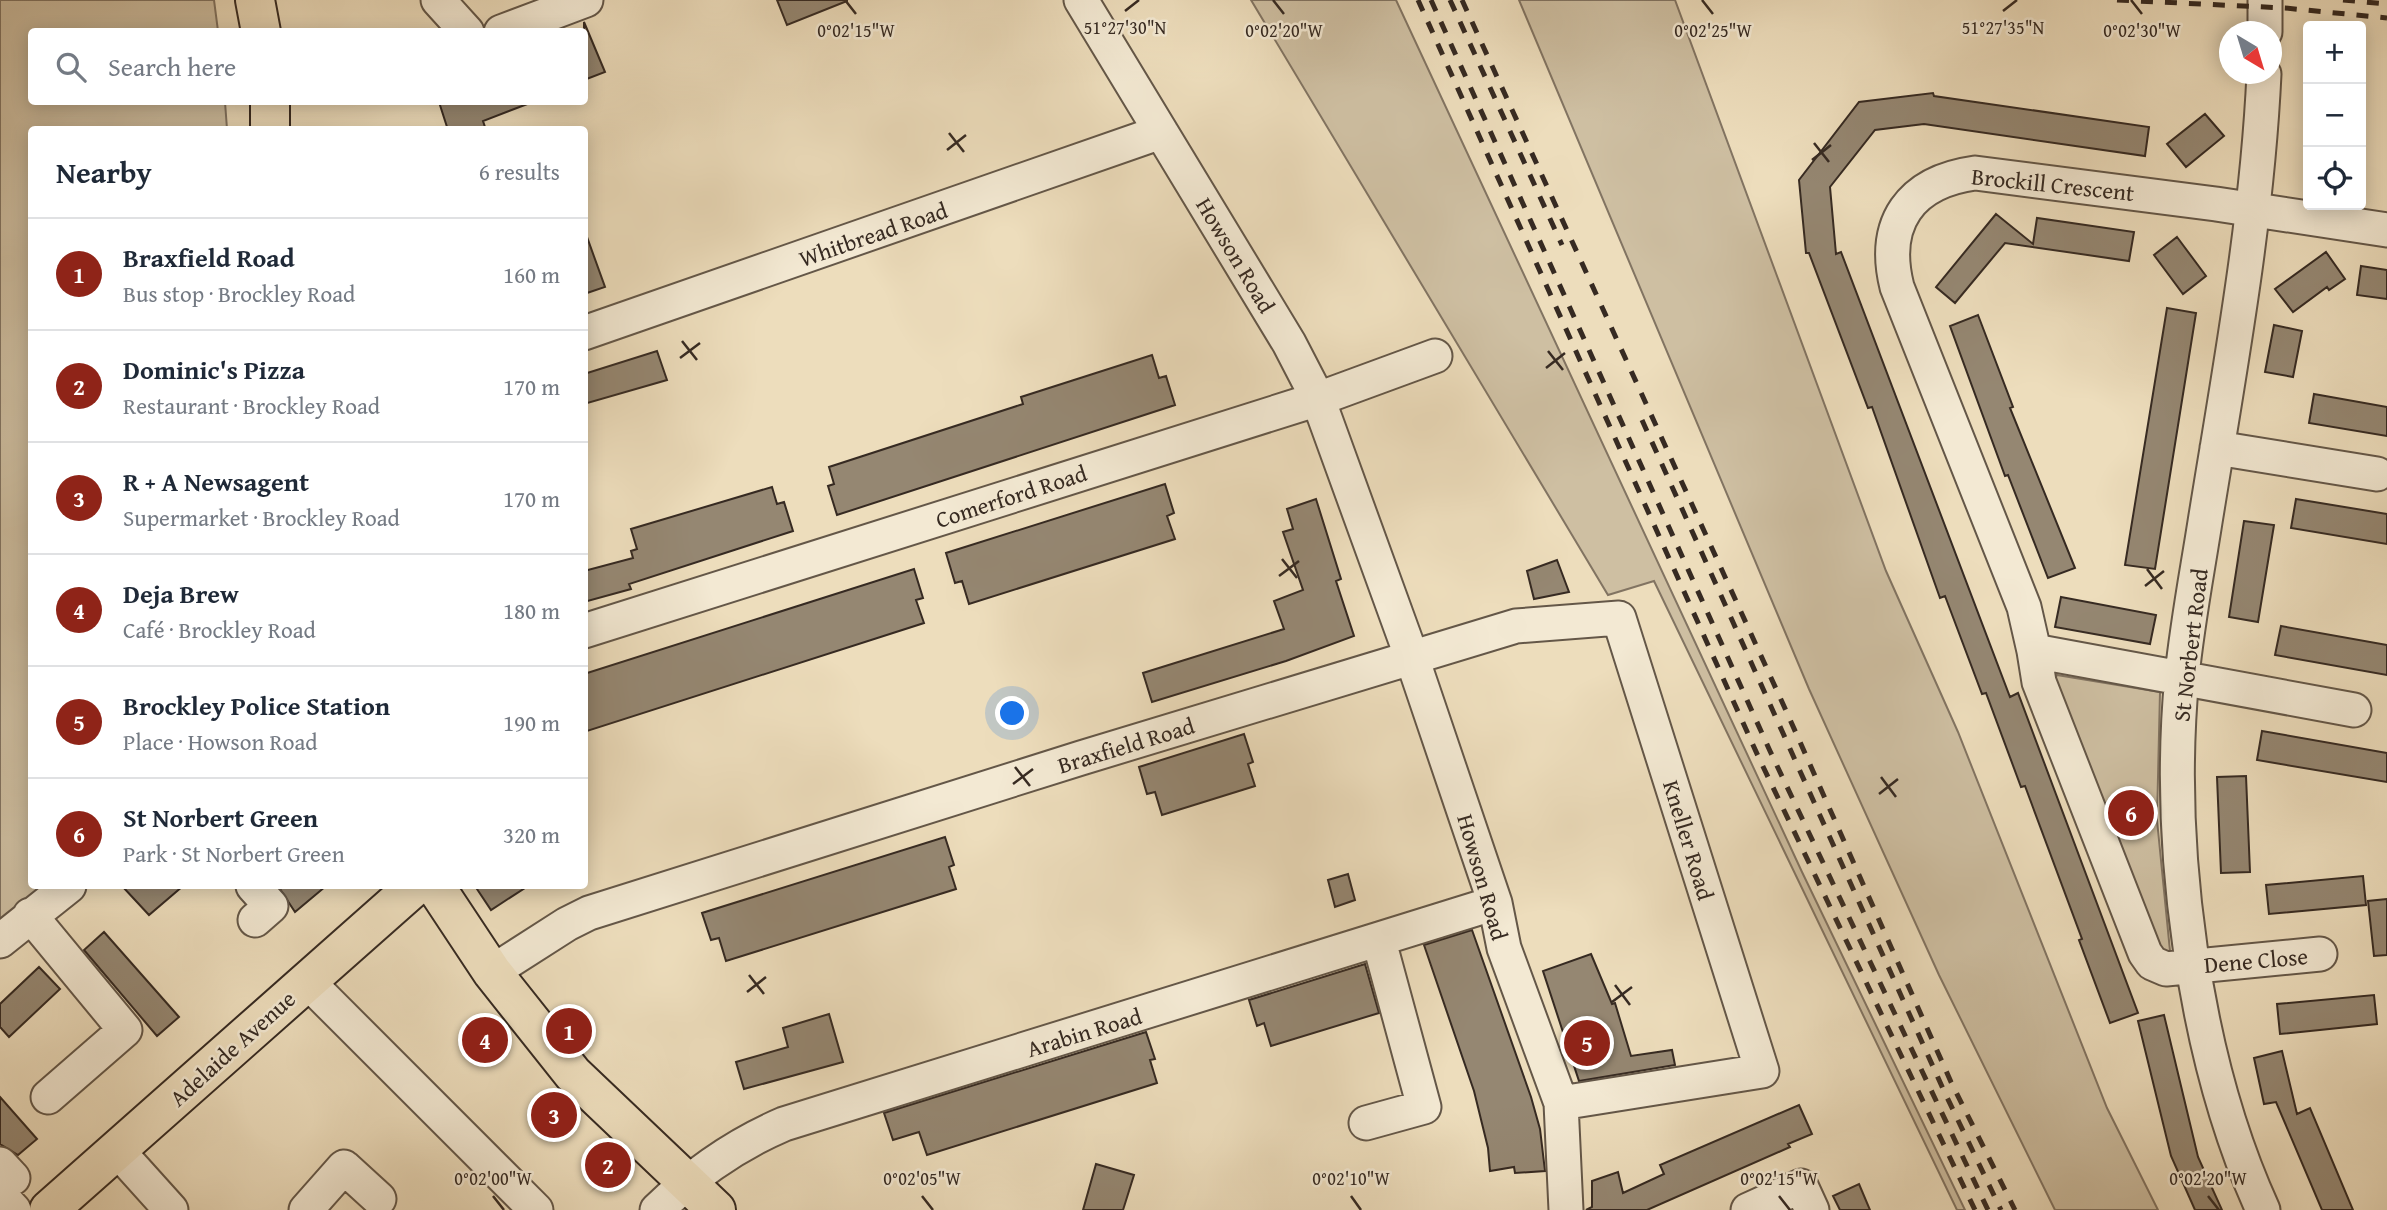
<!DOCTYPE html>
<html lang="en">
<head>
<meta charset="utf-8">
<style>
	:root { --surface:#fff; --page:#f2f2f3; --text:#1f2937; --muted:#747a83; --line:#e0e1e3; --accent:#8f2418 }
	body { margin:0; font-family:"Gentium Book Plus",serif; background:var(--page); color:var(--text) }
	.controls { position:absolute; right:21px; top:21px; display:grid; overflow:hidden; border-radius:7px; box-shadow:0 4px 18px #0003 }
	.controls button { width:63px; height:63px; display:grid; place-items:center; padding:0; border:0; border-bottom:2px solid var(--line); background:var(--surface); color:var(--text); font:35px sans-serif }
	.compass { position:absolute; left:2219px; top:21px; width:63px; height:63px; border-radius:50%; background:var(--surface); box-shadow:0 4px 18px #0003; rotate:142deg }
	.you { position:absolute; left:1013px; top:714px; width:24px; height:24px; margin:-18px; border:5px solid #fff; border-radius:50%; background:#1a73e8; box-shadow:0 0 0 10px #1a73e833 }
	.badge { display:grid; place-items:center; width:46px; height:46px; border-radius:50%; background:var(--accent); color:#fff; font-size:23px; font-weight:700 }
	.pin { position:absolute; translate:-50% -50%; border:4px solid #fff; box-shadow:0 2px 7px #0006 }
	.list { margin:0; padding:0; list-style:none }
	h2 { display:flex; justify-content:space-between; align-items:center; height:91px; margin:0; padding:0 28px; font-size:30px }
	h2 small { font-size:23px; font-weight:400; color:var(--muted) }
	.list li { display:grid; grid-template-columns:46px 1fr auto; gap:21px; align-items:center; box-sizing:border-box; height:112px; padding:0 28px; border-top:2px solid var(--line) }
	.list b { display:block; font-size:26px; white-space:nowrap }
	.list p { margin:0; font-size:23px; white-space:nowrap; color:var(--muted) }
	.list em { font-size:23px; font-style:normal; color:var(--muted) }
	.icon { flex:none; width:38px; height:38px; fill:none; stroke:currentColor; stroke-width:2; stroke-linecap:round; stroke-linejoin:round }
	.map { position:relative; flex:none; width:2387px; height:1210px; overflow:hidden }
	.search { position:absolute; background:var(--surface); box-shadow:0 4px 18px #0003; left:28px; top:28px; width:560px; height:77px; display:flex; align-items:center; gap:18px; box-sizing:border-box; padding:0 24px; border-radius:7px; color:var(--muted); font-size:26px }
	.panel { position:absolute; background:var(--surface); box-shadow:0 4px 18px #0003; left:28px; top:126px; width:560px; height:763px; border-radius:7px }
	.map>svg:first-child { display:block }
	.green { fill:#cebfa2; stroke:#827462; stroke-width:2 }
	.building { fill:#958772; stroke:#362a22; stroke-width:2 }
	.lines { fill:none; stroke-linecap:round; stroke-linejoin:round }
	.minor-casing { stroke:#645748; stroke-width:37 }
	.major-casing { stroke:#362a22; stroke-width:42 }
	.minor { stroke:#f3e9d3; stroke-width:33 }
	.major { stroke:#edddbc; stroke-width:38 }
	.rail { stroke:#362a22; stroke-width:5; stroke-dasharray:12 12; stroke-linecap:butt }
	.ticks { fill:none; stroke:#362a22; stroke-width:2.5 }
	.labels { text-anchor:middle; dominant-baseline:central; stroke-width:5; stroke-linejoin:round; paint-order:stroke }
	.street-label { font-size:23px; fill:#362a22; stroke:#f3e9d3 }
	.ticks-label { font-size:18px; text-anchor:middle; fill:#362a22; stroke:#f3e9d3; stroke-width:5; stroke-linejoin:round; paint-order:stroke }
</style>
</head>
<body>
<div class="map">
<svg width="2387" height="1210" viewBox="0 0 2387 1210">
	<rect width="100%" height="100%" fill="#edddbc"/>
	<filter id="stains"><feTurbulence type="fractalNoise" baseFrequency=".00286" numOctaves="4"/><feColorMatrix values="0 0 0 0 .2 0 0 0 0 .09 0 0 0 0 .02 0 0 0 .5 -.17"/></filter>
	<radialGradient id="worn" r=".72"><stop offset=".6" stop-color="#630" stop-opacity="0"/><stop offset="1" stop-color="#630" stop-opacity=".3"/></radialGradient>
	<path class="green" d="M 0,0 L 214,0 L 218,31 L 32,32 L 32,102 L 225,102 L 227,129 L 32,130 L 32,886 L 45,886 L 0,920 Z
		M 1251,0 L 1396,0 L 1802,872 L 1965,1210 L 1957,1210 L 1654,581 L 1608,595 Z
		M 1519,0 L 1675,0 L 1886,571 L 1958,732 L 2107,1108 L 2158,1210 L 2055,1210 L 1939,975 L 1809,689 Z
		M 2057,675 L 2160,692 L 2157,820 L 2171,961 L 2164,961 L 2054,680 Z"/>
	<path class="building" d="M 777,0 L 847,0 L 847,1 L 787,25 Z
		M 584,22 L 605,72 L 584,80 Z
		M 1933,93 L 1934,96 L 2149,127 L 2145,156 L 1924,124 L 1875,130 L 1830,187 L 1836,254 L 1841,252 L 2010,697 L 2018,693 L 2138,1013 L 2110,1023 L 2079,940 L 2082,939 L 2025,786 L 2021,787 L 1986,693 L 1982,694 L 1945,596 L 1940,598 L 1872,407 L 1868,408 L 1809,253 L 1806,253 L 1799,180 L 1859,102 Z
		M 439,102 L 530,102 L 530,103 L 483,121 L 486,130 L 448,130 Z
		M 2205,114 L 2224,136 L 2186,167 L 2167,144 Z
		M 1996,214 L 2033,244 L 2037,218 L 2134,232 L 2129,261 L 2005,243 L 1955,303 L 1936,287 Z
		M 584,237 L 587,237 L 605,287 L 584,294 Z
		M 2177,237 L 2206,276 L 2183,294 L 2154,255 Z
		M 2326,252 L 2345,279 L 2329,290 L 2327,287 L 2293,312 L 2275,289 Z
		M 2361,266 L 2387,270 L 2387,299 L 2357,295 Z
		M 2167,308 L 2196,313 L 2155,569 L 2125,565 Z
		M 1978,315 L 2013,407 L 2010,408 L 2075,568 L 2048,578 L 2008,475 L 2005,476 L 1950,326 Z
		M 2274,325 L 2302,331 L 2293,377 L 2265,372 Z
		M 657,351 L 667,380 L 584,404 L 584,374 Z
		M 1152,355 L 1159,378 L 1166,376 L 1175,405 L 837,515 L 828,486 L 834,484 L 829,467 L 1023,404 L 1021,397 Z
		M 2314,394 L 2387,407 L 2387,436 L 2309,423 Z
		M 1165,484 L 1174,513 L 1167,516 L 1175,539 L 969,604 L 962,581 L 955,583 L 946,553 Z
		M 772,487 L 777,504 L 784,502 L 793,531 L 629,584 L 631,589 L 584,602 L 584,571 L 633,558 L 631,551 L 637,549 L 631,529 Z
		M 1316,499 L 1341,579 L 1336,581 L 1354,636 L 1286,661 L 1152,702 L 1143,673 L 1284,629 L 1274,601 L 1303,590 L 1283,532 L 1293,529 L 1287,509 Z
		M 2296,499 L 2387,514 L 2387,544 L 2291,528 Z
		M 2244,521 L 2274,525 L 2258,622 L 2229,617 Z
		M 1557,560 L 1569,592 L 1534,599 L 1527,571 Z
		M 914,569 L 923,598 L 916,600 L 924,623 L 584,732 L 584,674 Z
		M 2061,597 L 2156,615 L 2150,644 L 2055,627 Z
		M 2281,626 L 2387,645 L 2387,675 L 2275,655 Z
		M 2262,731 L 2387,753 L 2387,782 L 2257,760 Z
		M 1244,734 L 1253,762 L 1248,764 L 1255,786 L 1162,815 L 1155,792 L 1147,794 L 1139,767 Z
		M 2246,776 L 2250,872 L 2221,873 L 2217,777 Z
		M 945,837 L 954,865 L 949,867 L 956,889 L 726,961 L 719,938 L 711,940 L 702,913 Z
		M 1348,874 L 1355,900 L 1335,907 L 1328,880 Z
		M 2363,876 L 2366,905 L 2269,914 L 2266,885 Z
		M 122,886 L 183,886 L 149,915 Z
		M 278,886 L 326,886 L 295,912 Z
		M 475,886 L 528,886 L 491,910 Z
		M 2387,899 L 2387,955 L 2374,956 L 2368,901 Z
		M 1472,930 L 1531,1097 L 1540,1129 L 1545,1171 L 1515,1173 L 1514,1167 L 1490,1171 L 1488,1148 L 1474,1091 L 1424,945 Z
		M 104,932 L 179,1017 L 157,1036 L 84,950 Z
		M 1591,954 L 1612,1004 L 1615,1003 L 1631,1056 L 1672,1050 L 1675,1065 L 1579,1081 L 1543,971 Z
		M 1365,964 L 1379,1013 L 1271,1046 L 1264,1023 L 1257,1026 L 1249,1000 Z
		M 39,967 L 60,989 L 9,1037 L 0,1027 L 0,1004 Z
		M 2374,995 L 2377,1024 L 2280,1034 L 2277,1004 Z
		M 829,1014 L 843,1062 L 744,1089 L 736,1062 L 788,1047 L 783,1028 Z
		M 2164,1015 L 2198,1157 L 2222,1210 L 2195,1210 L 2171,1156 L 2138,1021 Z
		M 1146,1032 L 1155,1059 L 1150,1060 L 1157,1083 L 927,1155 L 919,1132 L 893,1140 L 884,1113 Z
		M 2282,1051 L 2297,1114 L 2310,1108 L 2353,1210 L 2322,1210 L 2276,1102 L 2264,1104 L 2254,1058 Z
		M 0,1097 L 37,1139 L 18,1155 L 0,1144 Z
		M 1799,1105 L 1812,1134 L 1788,1144 L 1790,1147 L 1647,1210 L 1586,1210 L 1592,1207 L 1592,1181 L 1618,1172 L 1623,1193 L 1664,1174 L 1660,1165 Z
		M 1096,1164 L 1134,1175 L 1123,1210 L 1083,1210 Z
		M 1859,1184 L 1870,1210 L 1840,1210 L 1833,1196 Z"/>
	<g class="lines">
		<defs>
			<path id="minor" d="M 438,0 L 467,32
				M 1081,0 L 1289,343 L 1318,399 L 1412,658 L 1495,903 L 1504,948 L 1561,1103 L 1566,1210
				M 501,32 L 586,0
				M 2265,32 L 2265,0
				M 584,333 L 1161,132
				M 2217,448 L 2377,474
				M 584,631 L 1318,399 L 1435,356
				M 2034,651 L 2024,607 L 1897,287 C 1881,223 1910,182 1975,173 L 2216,204 L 2387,230
				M 253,886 L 271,906 L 255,920
				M 30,915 L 125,1030 L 48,1097
				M 0,941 L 69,886
				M 2320,954 L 2166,969 L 2152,963 L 2145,953 L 2039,682 L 2034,651 L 2354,710
				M 492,972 L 567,924 L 589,913 L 1081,758 L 1516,626 L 1619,618 L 1762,1071 L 1561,1103
				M 307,981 L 536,1210
				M 1366,1123 L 1424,1107 L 1379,941
				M 117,1150 L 171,1210
				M 0,1164 L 13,1178
				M 0,1195 L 14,1210
				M 306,1210 L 344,1167 L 379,1199
				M 657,1210 C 695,1173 735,1145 784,1124 L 1495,903
				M 1748,1210 L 1801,1186 L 1812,1210
				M 2263,1210 C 2193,1057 2166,843 2182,676 C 2187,625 2197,573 2205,522 C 2229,373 2257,224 2264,74"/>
			<path id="major" d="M 255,0 L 261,32
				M 270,102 L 270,130
				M 435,886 L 492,972 L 573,1074 L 716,1210
				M 49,1210 L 415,886"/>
		</defs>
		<use href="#minor" class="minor-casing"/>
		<use href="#major" class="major-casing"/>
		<use href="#minor" class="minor"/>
		<use href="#major" class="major"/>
		<path class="rail" d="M 1418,0 L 1758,756 L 1975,1210
			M 1431,0 L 1770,751 L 1988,1210
			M 1450,0 L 1562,245
			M 1462,0 L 1788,715 L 1951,1082 L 2015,1210
			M 2117,0 L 2285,8 L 2387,18
			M 2343,0 L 2387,4
			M 1642,420 L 1944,1091 L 2001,1210"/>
	</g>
	<path class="ticks" d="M 845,0 L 856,14M 1273,0 L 1284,14M 1702,0 L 1713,14M 2131,0 L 2142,14M 1125,11 L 1139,0M 2003,11 L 2017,0M 949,133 L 964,152M 1814,143 L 1829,162M 947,150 L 966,135M 1812,160 L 1831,145M 682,341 L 697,360M 1548,351 L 1563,370M 680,358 L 700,343M 1546,368 L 1565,353M 1282,559 L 1297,578M 2147,569 L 2162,589M 1279,576 L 1299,561M 2145,586 L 2164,571M 1015,767 L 1030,786M 1881,777 L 1896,797M 1013,784 L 1033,769M 1879,794 L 1898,779M 749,975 L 764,994M 1615,985 L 1630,1005M 747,992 L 766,977M 1612,1002 L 1632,987M 493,1196 L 504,1210M 922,1196 L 933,1210M 1351,1196 L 1361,1210M 1779,1196 L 1790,1210M 2208,1196 L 2219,1210"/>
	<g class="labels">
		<g class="street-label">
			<text transform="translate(2053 184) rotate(6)">Brockill Crescent</text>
			<text transform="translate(873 234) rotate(-19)">Whitbread Road</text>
			<text transform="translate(1236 255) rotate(59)">Howson Road</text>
			<text transform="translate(1011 496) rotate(-18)">Comerford Road</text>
			<text transform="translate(2190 645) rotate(-83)">St Norbert Road</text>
			<text transform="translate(1126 745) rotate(-17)">Braxfield Road</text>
			<text transform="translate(1689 840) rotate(73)">Kneller Road</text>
			<text transform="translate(1483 877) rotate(74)">Howson Road</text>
			<text transform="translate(2256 960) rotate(-5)">Dene Close</text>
			<text transform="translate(1084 1032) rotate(-17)">Arabin Road</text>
			<text transform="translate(232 1048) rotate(-42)">Adelaide Avenue</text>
		</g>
	</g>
	<g class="ticks-label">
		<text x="1125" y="34">51°27'30"N</text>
		<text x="2003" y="34">51°27'35"N</text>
		<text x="856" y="37">0°02'15"W</text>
		<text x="1284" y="37">0°02'20"W</text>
		<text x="1713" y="37">0°02'25"W</text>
		<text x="2142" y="37">0°02'30"W</text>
		<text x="493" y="1185">0°02'00"W</text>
		<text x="922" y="1185">0°02'05"W</text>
		<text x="1351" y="1185">0°02'10"W</text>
		<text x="1779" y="1185">0°02'15"W</text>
		<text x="2208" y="1185">0°02'20"W</text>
	</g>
	<rect width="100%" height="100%" filter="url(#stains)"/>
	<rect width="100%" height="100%" fill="url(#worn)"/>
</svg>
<div class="controls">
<button>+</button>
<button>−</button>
<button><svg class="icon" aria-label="locate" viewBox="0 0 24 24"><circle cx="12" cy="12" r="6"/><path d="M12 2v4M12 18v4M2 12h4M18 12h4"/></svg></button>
</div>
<svg class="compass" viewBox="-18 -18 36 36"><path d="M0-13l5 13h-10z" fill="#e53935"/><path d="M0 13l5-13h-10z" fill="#747a83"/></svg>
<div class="you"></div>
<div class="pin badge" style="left:569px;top:1031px">1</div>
<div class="pin badge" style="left:608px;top:1165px">2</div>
<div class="pin badge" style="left:554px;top:1115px">3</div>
<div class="pin badge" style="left:485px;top:1040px">4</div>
<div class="pin badge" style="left:1587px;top:1043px">5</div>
<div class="pin badge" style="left:2131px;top:813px">6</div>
<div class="search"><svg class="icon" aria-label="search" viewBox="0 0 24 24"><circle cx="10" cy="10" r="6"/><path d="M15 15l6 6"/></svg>Search here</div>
<section class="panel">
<h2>Nearby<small>6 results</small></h2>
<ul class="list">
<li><span class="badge">1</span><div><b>Braxfield Road</b><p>Bus stop · Brockley Road</p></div><em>160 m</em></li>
<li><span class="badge">2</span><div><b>Dominic's Pizza</b><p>Restaurant · Brockley Road</p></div><em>170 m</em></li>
<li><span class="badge">3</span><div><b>R + A Newsagent</b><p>Supermarket · Brockley Road</p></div><em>170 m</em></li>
<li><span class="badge">4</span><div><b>Deja Brew</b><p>Café · Brockley Road</p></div><em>180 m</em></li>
<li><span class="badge">5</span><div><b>Brockley Police Station</b><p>Place · Howson Road</p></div><em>190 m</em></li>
<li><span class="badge">6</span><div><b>St Norbert Green</b><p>Park · St Norbert Green</p></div><em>320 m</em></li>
</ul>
</section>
</div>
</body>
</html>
